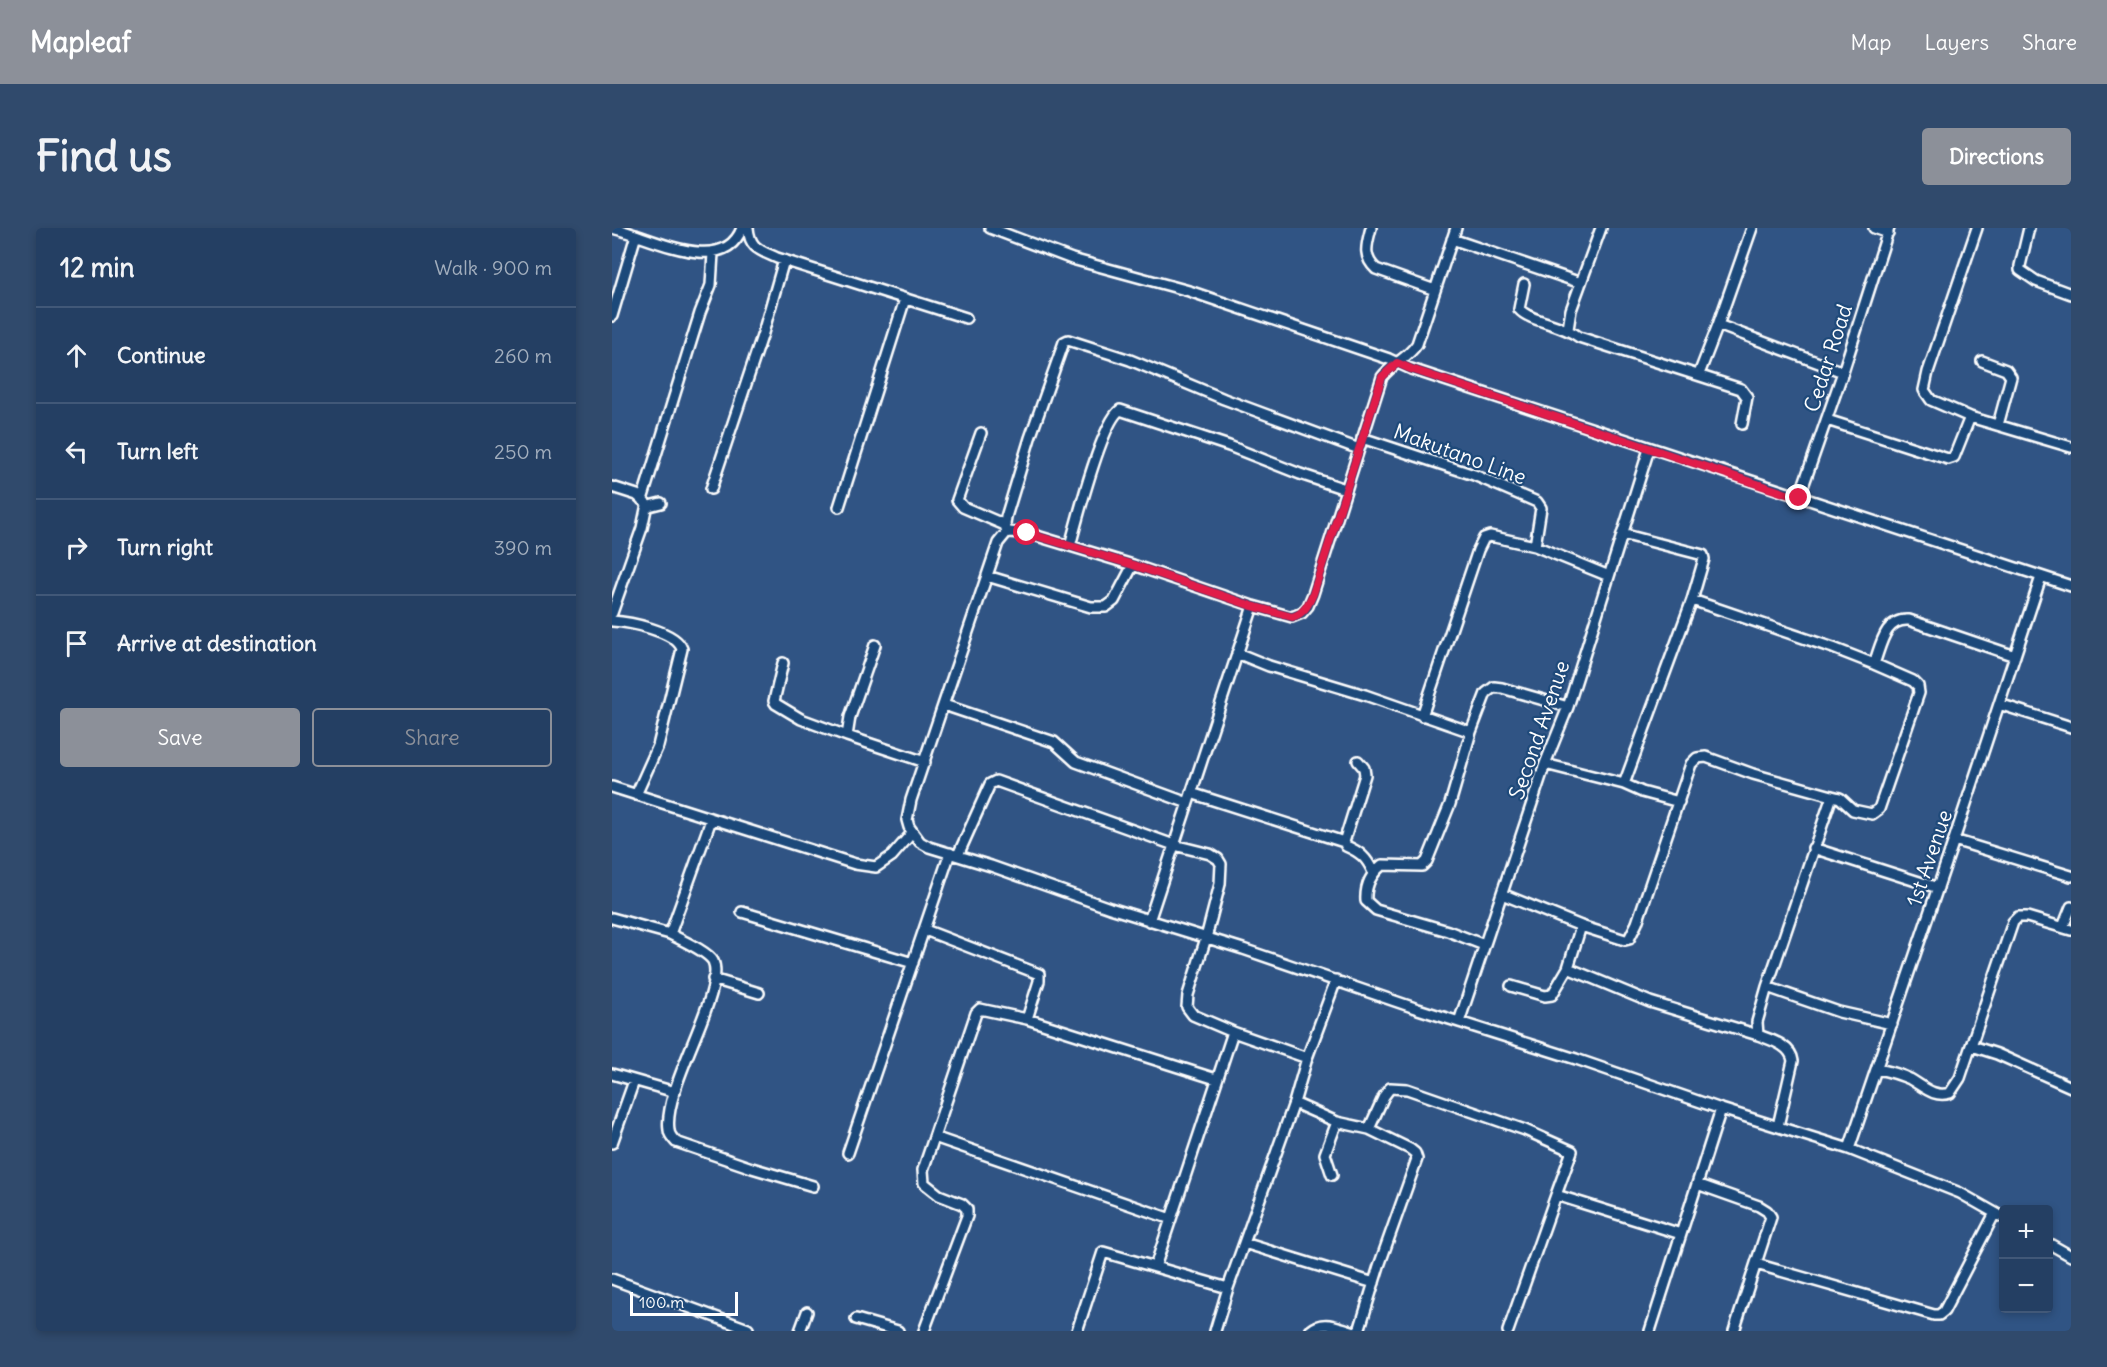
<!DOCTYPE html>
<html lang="en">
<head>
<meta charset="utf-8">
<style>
	:root { --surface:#243f63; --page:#304a6c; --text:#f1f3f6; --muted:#a3afbe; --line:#415878; --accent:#8c9099 }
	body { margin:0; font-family:Delius,sans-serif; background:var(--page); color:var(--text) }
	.controls { position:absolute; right:18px; bottom:18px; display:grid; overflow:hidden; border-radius:6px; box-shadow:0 3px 9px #0003 }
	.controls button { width:54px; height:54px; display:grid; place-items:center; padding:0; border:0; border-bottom:2px solid var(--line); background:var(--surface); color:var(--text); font:30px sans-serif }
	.scale { position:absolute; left:18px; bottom:15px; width:108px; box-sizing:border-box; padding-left:6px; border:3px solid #fff; border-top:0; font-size:16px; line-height:21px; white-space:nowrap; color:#fff; -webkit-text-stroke:4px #1f4a7a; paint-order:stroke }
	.stop { position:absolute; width:18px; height:18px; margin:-14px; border:4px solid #e11d48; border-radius:50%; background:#fff }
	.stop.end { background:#e11d48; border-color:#fff; box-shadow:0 2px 6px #0008 }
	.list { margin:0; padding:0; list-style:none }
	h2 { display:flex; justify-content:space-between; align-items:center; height:78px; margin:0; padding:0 24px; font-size:26px }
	h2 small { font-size:20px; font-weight:400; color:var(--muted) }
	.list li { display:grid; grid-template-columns:39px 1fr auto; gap:18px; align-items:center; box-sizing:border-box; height:96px; padding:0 24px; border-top:2px solid var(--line) }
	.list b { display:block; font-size:22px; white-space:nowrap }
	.list em { font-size:20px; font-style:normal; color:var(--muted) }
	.actions { display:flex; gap:12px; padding:18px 24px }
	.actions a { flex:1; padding:14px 0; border:2px solid var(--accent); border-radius:6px; text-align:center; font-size:21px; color:var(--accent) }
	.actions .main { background:var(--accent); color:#fff }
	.icon { flex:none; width:33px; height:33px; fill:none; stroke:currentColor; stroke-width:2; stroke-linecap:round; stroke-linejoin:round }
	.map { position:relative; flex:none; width:1459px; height:1103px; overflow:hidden; border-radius:6px }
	header { display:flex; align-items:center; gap:36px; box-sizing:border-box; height:84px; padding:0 30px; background:var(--accent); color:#fff }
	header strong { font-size:28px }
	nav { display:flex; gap:33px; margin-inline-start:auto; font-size:21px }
	.intro { display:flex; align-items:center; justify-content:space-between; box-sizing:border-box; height:144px; padding:0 36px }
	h1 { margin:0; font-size:42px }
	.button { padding:15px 27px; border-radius:6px; background:var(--accent); color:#fff; font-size:21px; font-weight:700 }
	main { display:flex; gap:36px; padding:0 36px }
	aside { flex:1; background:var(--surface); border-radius:6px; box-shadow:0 3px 9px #0003 }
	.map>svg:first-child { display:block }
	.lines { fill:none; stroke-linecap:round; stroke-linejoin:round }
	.minor-casing { stroke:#fff; stroke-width:14 }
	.minor { stroke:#1f4a7a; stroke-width:9 }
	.route { stroke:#e11d48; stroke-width:8 }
	.labels { text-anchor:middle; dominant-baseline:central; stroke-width:4.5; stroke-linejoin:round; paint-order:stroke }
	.street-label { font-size:21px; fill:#fff; stroke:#1f4a7a }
</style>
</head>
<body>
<header>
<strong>Mapleaf</strong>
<nav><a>Map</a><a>Layers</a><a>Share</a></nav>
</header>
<div class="intro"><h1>Find us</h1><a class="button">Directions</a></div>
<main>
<aside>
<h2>12 min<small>Walk · 900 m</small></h2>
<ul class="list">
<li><svg class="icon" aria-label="ahead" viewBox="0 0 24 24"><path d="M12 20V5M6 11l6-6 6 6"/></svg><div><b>Continue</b></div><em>260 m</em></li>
<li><svg class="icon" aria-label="left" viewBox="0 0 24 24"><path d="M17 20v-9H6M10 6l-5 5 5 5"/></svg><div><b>Turn left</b></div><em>250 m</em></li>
<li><svg class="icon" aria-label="right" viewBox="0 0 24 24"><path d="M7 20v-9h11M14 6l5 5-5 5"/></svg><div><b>Turn right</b></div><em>390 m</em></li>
<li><svg class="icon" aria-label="arrive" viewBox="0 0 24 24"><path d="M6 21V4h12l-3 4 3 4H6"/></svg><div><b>Arrive at destination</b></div></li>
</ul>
<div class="actions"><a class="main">Save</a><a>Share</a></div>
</aside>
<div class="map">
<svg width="1459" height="1103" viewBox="0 0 1459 1103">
	<rect width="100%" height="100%" fill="#305484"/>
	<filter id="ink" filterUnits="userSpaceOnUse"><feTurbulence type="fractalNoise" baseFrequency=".0167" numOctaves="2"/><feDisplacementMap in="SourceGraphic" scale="12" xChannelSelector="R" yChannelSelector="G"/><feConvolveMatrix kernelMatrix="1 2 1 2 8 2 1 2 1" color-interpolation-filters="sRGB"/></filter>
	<g filter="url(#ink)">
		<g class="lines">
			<defs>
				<path id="minor" d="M 0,0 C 35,7 111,51 130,0
					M 136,0 C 138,21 148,22 165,30 L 354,90
					M 378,0 L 460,31 L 577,63 L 777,131 L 799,141 L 1459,358
					M 759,0 C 755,16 750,28 764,41 L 823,62
					M 844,0 L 805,116 C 796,130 780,136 770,149 L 701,366 L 696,378 L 690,385 L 680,389 L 641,378 L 521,337 L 415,305 L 395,304 L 386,315 L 299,572 L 295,592 L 297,599 L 308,614 L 317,619 L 379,638 L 498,680 L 631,721 L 806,781 L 964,831 L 1109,881 L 1237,921 L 1348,965 L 1392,990
					M 1262,0 L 1276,5
					M 1417,0 L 1408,38 L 1408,42 L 1424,53 L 1459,66
					M 840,11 L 969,55
					M 912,56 L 907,81 C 918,94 949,95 967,109 L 1129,161 L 1135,169 L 1130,196
					M 0,88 L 24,7
					M 1106,97 L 1231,144
					M 956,101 L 959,82 L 989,0
					M 1370,133 L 1394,142 L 1399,149 L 1386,197
					M 1087,146 L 1106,97 L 1140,0
					M 1358,189 L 1319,172 L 1312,162 L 1316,144 L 1365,0
					M 1215,192 L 1336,231 L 1342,229 L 1358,189 L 1459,219
					M 369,205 L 345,272 L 351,279 L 393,297
					M 750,210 L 862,247 L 925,274 L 929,280 L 923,318
					M 0,259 L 25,267 L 33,274
					M 99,261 L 151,105 L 172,32
					M 1187,270 L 1231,144 L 1277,0
					M 30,272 L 88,85 L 99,57 L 101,25
					M 227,279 L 293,71
					M 395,304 L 393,297 L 394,289 L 418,210 L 452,114 L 456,112 L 518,132 L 612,171 L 747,221
					M 458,318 C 465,292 490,194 508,182 L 617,218 L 688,246 L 733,261
					M 375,348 L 479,379 L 494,379 L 502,373 L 521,337
					M 1080,372 L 1221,420 L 1262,436
					M 0,385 L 30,300 L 34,281 L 37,278 L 49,275
					M 0,393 C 17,394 64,403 70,421 L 46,518 L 24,567
					M 263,417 L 238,489 L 235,508 L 313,534
					M 625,425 L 657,438 L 753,467 L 859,504
					M 171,435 L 162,473 L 164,476 L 189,491 L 235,508
					M 1387,476 L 1459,499
					M 332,477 L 442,514 L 464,534 L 576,575
					M 810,488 L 866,322 L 872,310 L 878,308 L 923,318 L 997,348
					M 746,533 L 752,540 L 753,547 L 732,614 L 734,618 C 748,624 755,630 761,644
					M 933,536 L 1012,556 L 1080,372 L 1092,331 L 1091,327 L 1010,306
					M 1012,556 L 1030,564 L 1067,574
					M 0,559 L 243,636 L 264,639 L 280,628 L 300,605
					M 579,565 L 732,614
					M 1342,612 L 1459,648
					M 1201,620 L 1326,660
					M 346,627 L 378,556 L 384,553 L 562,617 L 598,626 L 606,631 L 609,636 L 608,656 L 594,710 L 576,767 L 575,779 L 581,787 L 621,804
					M 890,666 L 969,698 L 1013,712 L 1017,711 L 1025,695 L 1079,536 L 1085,530 L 1094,529 L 1141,546 L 1220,568
					M 130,684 L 301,735
					M 0,690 L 58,706 L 99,592
					M 537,693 L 641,378
					M 1451,699 L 1459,679
					M 313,702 L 427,746 L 427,753 L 415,791
					M 58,706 C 69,712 95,723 101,733 C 115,762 50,861 57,902 C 57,907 61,911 64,914 L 140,940 L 201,958
					M 872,717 L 836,703 L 764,682 L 754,673 C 753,658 759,646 770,637 L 810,638 L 815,633 L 838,576 L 859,504 L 874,465 L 882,459 L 890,460 L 956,479
					M 956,740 L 1038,774 L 1146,807
					M 101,751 L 147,765
					M 899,758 L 933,768 L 940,767 L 956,740 L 969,698
					M 1155,759 L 1227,784 L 1280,796
					M 847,794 L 933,536 L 956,479 L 1037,221
					M 1360,818 L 1385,826 L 1459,859
					M 1265,841 C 1276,843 1287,846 1298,851 C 1312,859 1322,870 1338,865 L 1348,850 L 1401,694 L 1406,689 L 1415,689 L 1459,702
					M 0,846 L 63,864
					M 682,875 L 725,894 L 757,901 L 798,921 L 803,925 L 805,931 L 767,1038 L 747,1103
					M 1166,898 L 1181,833 C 1179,817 1159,812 1146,807 L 1145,794 L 1155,759 L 1220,568 L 1228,570 L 1241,582 L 1260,586 L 1267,581 L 1307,465 L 1306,458 L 1301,453 L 1262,436 C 1269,418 1272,390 1297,392 L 1403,428
					M 757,901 L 772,868 L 778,860 L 795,861 L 913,902 L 960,923 L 944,967
					M 322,909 L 559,991
					M 0,915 L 22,853
					M 1237,921 L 1342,612 L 1429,349
					M 236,925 L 338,625
					M 720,947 L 713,926 L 725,894
					M 1085,956 L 1147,978 L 1155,983 L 1159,989 L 1122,1103
					M 632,1015 L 762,1055
					M 1436,1015 L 1459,1028
					M 1144,1036 L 1322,1087 L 1327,1087 L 1332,1083 L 1383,985
					M 0,1051 L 136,1101
					M 616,1060 L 543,1039 L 621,804 L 695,830
					M 244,1091 L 286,1103
					M 188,1103 L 195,1084
					M 312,1103 L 355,988 L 355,981 L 350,976 L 327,967 L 312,955 L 311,942 L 364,785 L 368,781 L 415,791 L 604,851
					M 465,1103 L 491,1024 L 543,1039
					M 603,1103 L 616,1060 L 682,875 L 695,830 L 724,752
					M 698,1103 C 711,1091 725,1099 740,1103
					M 896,1103 L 944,967 L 1069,1006
					M 1038,1103 L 1109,881"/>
			</defs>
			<use href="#minor" class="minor-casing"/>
			<use href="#minor" class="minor"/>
		</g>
	</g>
	<g class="lines" filter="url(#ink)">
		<path class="route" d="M 415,305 L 521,337 L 640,378 L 680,389 C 692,386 696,377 701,366 L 770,149 L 785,135 L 799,141 L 1187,270"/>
	</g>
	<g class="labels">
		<g class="street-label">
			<text transform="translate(1216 130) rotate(-72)">Cedar Road</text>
			<text transform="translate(848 226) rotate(20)">Makutano Line</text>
			<text transform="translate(927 502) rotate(-71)">Second Avenue</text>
			<text transform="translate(1317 630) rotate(-71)">1st Avenue</text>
		</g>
	</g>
</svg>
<div class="controls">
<button>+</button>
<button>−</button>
</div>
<div class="scale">100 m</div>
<div class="stop" style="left:415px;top:305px"></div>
<div class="stop end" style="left:1187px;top:270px"></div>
</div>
</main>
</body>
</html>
